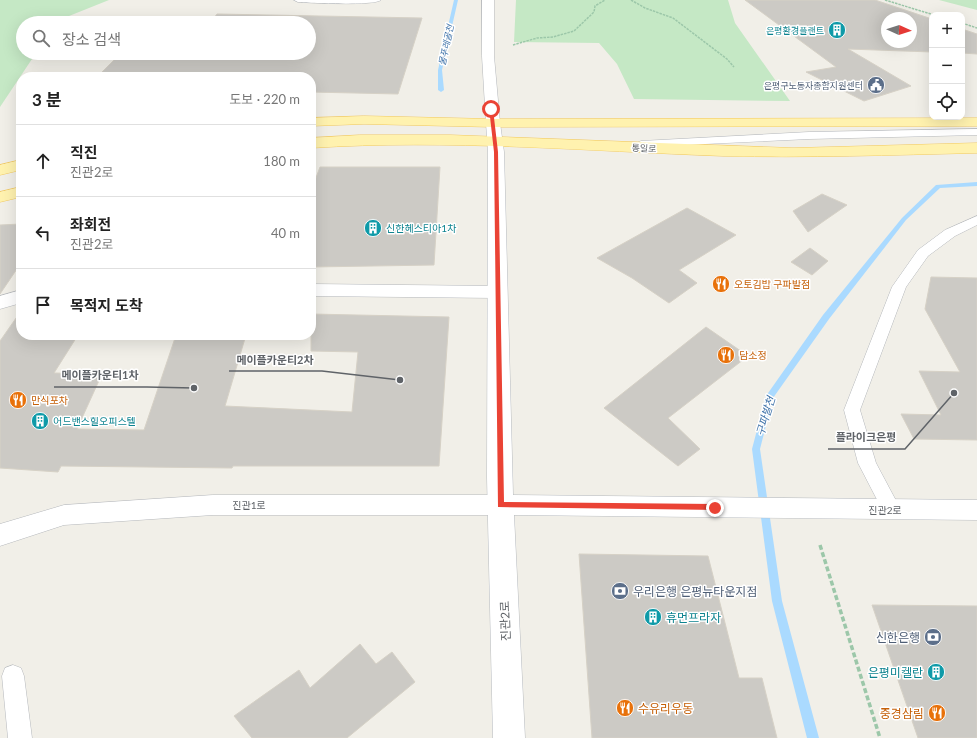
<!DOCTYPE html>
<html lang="ko">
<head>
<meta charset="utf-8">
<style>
	:root { --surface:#fff; --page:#f2f2f2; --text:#222; --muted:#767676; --line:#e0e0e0 }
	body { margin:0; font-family:Lato,"Noto Sans KR",sans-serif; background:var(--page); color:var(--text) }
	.controls { position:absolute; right:12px; top:12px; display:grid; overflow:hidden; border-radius:8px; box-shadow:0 4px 16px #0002 }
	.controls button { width:36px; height:36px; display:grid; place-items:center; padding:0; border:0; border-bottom:1px solid var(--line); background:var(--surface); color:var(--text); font:20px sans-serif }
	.compass { position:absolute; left:881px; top:12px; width:36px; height:36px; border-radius:50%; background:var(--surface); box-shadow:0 4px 16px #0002; rotate:93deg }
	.stop { position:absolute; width:12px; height:12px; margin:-9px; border:3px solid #ea4335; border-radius:50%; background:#fff }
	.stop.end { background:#ea4335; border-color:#fff; box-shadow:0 1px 4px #0008 }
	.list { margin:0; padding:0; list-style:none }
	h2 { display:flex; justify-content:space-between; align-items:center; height:52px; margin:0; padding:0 16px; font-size:17px }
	h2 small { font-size:13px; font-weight:400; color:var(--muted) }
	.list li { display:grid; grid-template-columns:26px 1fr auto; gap:12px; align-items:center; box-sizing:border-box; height:72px; padding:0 16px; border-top:1px solid var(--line) }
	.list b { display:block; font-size:15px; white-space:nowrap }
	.list p { margin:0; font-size:13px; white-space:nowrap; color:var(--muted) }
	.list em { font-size:13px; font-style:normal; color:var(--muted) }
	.icon { flex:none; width:22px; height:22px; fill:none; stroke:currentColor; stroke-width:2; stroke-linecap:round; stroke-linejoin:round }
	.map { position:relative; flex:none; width:977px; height:738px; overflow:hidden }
	.search { position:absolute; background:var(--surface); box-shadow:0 4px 16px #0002; left:16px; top:16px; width:300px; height:44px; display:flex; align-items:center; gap:10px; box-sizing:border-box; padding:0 14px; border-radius:22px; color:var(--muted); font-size:15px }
	.panel { position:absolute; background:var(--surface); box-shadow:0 4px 16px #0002; left:16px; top:72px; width:300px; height:268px; border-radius:16px }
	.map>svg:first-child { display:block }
	.green { fill:#c5e8c5 }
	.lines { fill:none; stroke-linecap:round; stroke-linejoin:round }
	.stream { fill:#aadaff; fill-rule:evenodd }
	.building { fill:#cccac5; stroke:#d6d1c6; fill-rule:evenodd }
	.lane-casing { stroke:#b5b8bc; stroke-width:1 }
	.street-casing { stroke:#b5b8bc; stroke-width:1 }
	.secondary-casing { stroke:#b6babf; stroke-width:1 }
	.primary-casing { stroke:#f2c960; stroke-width:1 }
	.path-far1 { stroke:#9cc7a9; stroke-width:1.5; stroke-dasharray:2.5 1; stroke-linecap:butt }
	.path { stroke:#9cc7a9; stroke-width:3.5; stroke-dasharray:5 2.5; stroke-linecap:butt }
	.lane { fill:#fff; fill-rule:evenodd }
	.street { fill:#fff; fill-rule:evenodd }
	.secondary { fill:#fff; fill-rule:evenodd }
	.primary { fill:#fff2af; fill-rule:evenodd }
	.route { fill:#ea4335 }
	.labels { text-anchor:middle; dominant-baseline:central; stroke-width:3; stroke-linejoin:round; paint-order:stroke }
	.far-culture-label { font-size:9px; fill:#0d838f; stroke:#fff; text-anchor:end }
	.far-water-label { font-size:9px; font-style:italic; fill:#4174aa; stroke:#fff }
	.far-service-label { font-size:9px; fill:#4e5e75; stroke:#fff; text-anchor:end }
	.far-street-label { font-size:9px; fill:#5f6368; stroke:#fff }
	.culture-label { font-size:10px; fill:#0d838f; stroke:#fff; text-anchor:start }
	.food-label { font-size:10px; fill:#c56008; stroke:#fff; text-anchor:start }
	.street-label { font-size:10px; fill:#5f6368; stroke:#fff }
	.water-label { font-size:11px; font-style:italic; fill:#4174aa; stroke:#fff }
	.near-service-label { font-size:12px; fill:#4e5e75; stroke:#fff; text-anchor:start }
	.near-culture-label { font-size:12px; fill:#0d838f; stroke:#fff; text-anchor:start }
	.near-street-label { font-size:12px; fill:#5f6368; stroke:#fff }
	.near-food-label { font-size:12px; fill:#c56008; stroke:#fff; text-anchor:start }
	.leader { fill:none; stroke:#5f6368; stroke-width:1.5 }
	.callout-dot { fill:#5f6368; stroke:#fff; stroke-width:1.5 }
	.callout-label { font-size:11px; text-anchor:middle; font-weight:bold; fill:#5f6368; stroke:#fff; stroke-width:3; stroke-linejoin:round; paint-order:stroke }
</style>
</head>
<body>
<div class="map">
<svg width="977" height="738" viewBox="0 0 977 738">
	<rect width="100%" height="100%" fill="#f1efe8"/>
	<path class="green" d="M 0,0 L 109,0 L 59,20 L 57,23 L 23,23 L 23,53 L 36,53 L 0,107 Z
		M 516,0 L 728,0 L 735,23 L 790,101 L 634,99 L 617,64 L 599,43 L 514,42 Z
		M 939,0 L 977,0 L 977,10 Z"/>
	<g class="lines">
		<path class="stream" d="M 454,0 L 458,0 L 442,70 L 444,90 L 441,92 L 438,90 L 438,70 Z
			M 977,182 L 977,186 L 940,188 L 906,220 L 829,319 L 773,398 L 760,449 L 782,601 L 819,738 L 807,738 L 772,601 L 752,449 L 766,396 L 823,315 L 902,218 L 936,185 Z"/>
	</g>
	<path class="building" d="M 745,0 L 875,0 L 932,19 L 932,52 L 848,49 L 911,86 L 864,101 L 806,72 L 836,67 ZM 887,18 L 911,18 L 911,42 L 887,42 Z
		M 217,14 L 422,18 L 398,94 L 311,92 L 311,77 L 97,77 L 121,53 L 309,53 L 309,23 L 210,23 Z
		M 962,29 L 977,34 L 977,54 L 962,53 Z
		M 320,167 L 440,167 L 434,265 L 311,267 L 311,191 Z
		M 822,194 L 847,205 L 808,232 L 793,211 Z
		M 687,208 L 736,235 L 679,270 L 697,283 L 669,303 L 632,278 L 597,258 Z
		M 21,224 L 21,263 L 0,294 L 0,225 Z
		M 810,248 L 828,261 L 812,275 L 791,262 Z
		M 931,277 L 977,278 L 977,440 L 914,439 L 901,414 L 941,415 L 919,371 L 960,372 L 925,309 Z
		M 21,311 L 21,335 L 78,335 L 54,373 L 102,374 L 77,429 L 144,430 L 176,335 L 246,335 L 225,406 L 352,412 L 358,352 L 311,351 L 311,314 L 449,317 L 439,466 L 233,466 L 232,468 L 61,466 L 58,472 L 0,468 L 0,341 Z
		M 706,327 L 748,356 L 668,418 L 700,449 L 678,466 L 604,408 Z
		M 579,554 L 708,556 L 739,678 L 762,678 L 777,738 L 592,738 Z
		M 872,605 L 977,606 L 977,738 L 918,738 Z
		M 360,644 L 376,664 L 392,652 L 415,682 L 347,738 L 252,738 L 234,716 L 299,670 L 310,688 Z"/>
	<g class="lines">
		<defs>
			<path id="lane" d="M 294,0 L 381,0 C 374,6 312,3 298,2 Z
				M 977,129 L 977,135 L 809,139 L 641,147 L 635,144 L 641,141 L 809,132 Z
				M 977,216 L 977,225 L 955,236 L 928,256 L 906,287 L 860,410 L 876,463 L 901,510 L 899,515 L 892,518 L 885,515 L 858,463 L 844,410 L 892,287 L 918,250 L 945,230 Z
				M 13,665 L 21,668 L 24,676 L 32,738 L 8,738 L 2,676 L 5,668 Z"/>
			<path id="street" d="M 482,0 L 494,0 L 494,56 L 500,123 L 498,126 L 493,127 L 488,126 L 486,123 L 482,56 Z
				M 311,284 L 497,286 L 504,288 L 507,292 L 504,296 L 497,298 L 311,296 Z
				M 21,290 L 21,303 L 0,309 L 0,296 Z
				M 213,495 L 501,495 L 510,498 L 514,505 L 510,512 L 501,515 L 213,515 L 64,525 L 0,546 L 0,524 L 64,505 Z"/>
			<path id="secondary" d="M 493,119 L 498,120 L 500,123 L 504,152 L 513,495 L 977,500 L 977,520 L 514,515 L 525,738 L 493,738 L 487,477 L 488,152 L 486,123 L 488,120 Z"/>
			<path id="primary" d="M 364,116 L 493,119 L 977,118 L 977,126 L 493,127 L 364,124 L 311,126 L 311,118 Z
				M 360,135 L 450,135 L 793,148 L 977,143 L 977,153 C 892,155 807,158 723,156 C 585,151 448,139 311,148 L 311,138 Z
				M 21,160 L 21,170 L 0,175 L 0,165 Z
				M 21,187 L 21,197 L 0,202 L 0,192 Z"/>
		</defs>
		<use href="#lane" class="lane-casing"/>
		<use href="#street" class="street-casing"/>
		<use href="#secondary" class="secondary-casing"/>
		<use href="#primary" class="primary-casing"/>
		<path class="path-far1" d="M 631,0 L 645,8 L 673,18 L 727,59 L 734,67
			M 885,0 L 934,15
			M 962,23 L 977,28
			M 513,45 L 537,38 L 553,37 L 574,31 L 594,12 L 595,6 L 605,0"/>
		<path class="path" d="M 820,545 L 880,738"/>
		<use href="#lane" class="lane"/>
		<use href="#street" class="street"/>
		<use href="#secondary" class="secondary"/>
		<use href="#primary" class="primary"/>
	</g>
	<path class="route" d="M 489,108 L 493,109 L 498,152 L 504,502 L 715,504 L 719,508 L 718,510 L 498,507 L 494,152 Z"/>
	<defs>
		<symbol id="building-disc" viewBox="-11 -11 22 22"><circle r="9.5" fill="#0f9aa8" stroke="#fff"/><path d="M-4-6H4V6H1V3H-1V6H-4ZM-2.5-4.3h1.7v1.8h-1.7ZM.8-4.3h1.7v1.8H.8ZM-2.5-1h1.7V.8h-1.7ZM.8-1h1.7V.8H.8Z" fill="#fff"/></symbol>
		<symbol id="civic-disc" viewBox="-11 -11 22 22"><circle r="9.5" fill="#5c6f8a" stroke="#fff"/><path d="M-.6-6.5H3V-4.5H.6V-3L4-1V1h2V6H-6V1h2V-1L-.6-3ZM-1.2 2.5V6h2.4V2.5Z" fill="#fff"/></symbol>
		<symbol id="restaurant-disc" viewBox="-11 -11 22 22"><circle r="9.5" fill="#e8710a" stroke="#fff"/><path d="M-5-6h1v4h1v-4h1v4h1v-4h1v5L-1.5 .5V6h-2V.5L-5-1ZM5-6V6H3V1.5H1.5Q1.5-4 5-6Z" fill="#fff"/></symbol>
		<symbol id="bank-disc" viewBox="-11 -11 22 22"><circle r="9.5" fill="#5c6f8a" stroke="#fff"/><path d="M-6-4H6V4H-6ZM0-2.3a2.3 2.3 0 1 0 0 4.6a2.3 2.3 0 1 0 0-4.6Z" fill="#fff"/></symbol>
	</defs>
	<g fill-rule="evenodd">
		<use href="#building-disc" x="827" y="20" width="20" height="20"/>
		<use href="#civic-disc" x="866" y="75" width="20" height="20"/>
		<use href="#building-disc" x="363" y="218" width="20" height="20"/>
		<use href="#restaurant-disc" x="711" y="274" width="20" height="20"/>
		<use href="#restaurant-disc" x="716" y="345" width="20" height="20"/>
		<use href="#restaurant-disc" x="8" y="390" width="20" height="20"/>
		<use href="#building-disc" x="30" y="411" width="20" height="20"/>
		<use href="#bank-disc" x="610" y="581" width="20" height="20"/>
		<use href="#building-disc" x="643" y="607" width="20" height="20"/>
		<use href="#bank-disc" x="923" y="627" width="20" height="20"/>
		<use href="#building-disc" x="926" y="662" width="20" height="20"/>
		<use href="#restaurant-disc" x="615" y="698" width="20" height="20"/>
		<use href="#restaurant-disc" x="927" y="703" width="20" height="20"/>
	</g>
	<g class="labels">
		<g class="far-culture-label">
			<text x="824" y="30">은평환경플랜트</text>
		</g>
		<g class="far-water-label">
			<text transform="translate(446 45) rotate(-78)">물푸레골천</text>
		</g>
		<g class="far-service-label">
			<text x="863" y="85">은평구노동자종합지원센터</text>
		</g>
		<g class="far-street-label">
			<text transform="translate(644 148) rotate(3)">통일로</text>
		</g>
		<g class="culture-label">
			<text x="386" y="228">신한헤스티아1차</text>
			<text x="53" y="421">어드밴스힐오피스텔</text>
		</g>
		<g class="food-label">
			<text x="734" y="284">오토김밥 구파발점</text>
			<text x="739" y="355">담소정</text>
			<text x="31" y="400">만식포차</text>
		</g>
		<g class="street-label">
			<text x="249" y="505">진관1로</text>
			<text x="885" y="510">진관2로</text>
		</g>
		<g class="water-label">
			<text transform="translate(765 416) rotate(-73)">구파발천</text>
		</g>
		<g class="near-service-label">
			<text x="633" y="591">우리은행 은평뉴타운지점</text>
			<text x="920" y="637" text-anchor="end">신한은행</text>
		</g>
		<g class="near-culture-label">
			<text x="666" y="617">휴먼프라자</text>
			<text x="923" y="672" text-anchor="end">은평미켈란</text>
		</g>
		<g class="near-street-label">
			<text transform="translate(505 621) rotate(-92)">진관2로</text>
		</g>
		<g class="near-food-label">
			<text x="638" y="708">수유리우동</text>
			<text x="924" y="713" text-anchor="end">중경삼림</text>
		</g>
	</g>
	<path class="leader" d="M400 380L322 371H229M194 388L147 387H54M954 393L905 449H828"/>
	<g class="callout-dot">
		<circle cx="400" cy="380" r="4"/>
		<circle cx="194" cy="388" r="4"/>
		<circle cx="954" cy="393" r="4"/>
	</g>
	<g class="callout-label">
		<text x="275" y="364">메이플카운티2차</text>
		<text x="100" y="379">메이플카운티1차</text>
		<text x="866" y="441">플라이크은평</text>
	</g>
</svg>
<div class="controls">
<button>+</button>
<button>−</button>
<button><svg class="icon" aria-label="locate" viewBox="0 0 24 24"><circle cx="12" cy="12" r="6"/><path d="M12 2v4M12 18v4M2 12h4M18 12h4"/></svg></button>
</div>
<svg class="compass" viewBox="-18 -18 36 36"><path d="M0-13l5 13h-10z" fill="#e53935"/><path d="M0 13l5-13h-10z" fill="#767676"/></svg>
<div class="stop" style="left:491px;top:109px"></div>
<div class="stop end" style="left:715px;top:508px"></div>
<div class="search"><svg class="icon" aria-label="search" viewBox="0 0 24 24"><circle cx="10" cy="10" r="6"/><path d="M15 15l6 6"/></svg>장소 검색</div>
<section class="panel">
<h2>3 분<small>도보 · 220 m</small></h2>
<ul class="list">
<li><svg class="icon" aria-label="ahead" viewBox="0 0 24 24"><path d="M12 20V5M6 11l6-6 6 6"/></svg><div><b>직진</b><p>진관2로</p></div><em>180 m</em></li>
<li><svg class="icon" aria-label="left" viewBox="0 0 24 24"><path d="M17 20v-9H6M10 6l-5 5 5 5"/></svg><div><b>좌회전</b><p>진관2로</p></div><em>40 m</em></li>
<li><svg class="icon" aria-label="arrive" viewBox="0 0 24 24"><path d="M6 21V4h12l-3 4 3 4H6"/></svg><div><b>목적지 도착</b></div></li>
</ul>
</section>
</div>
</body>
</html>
